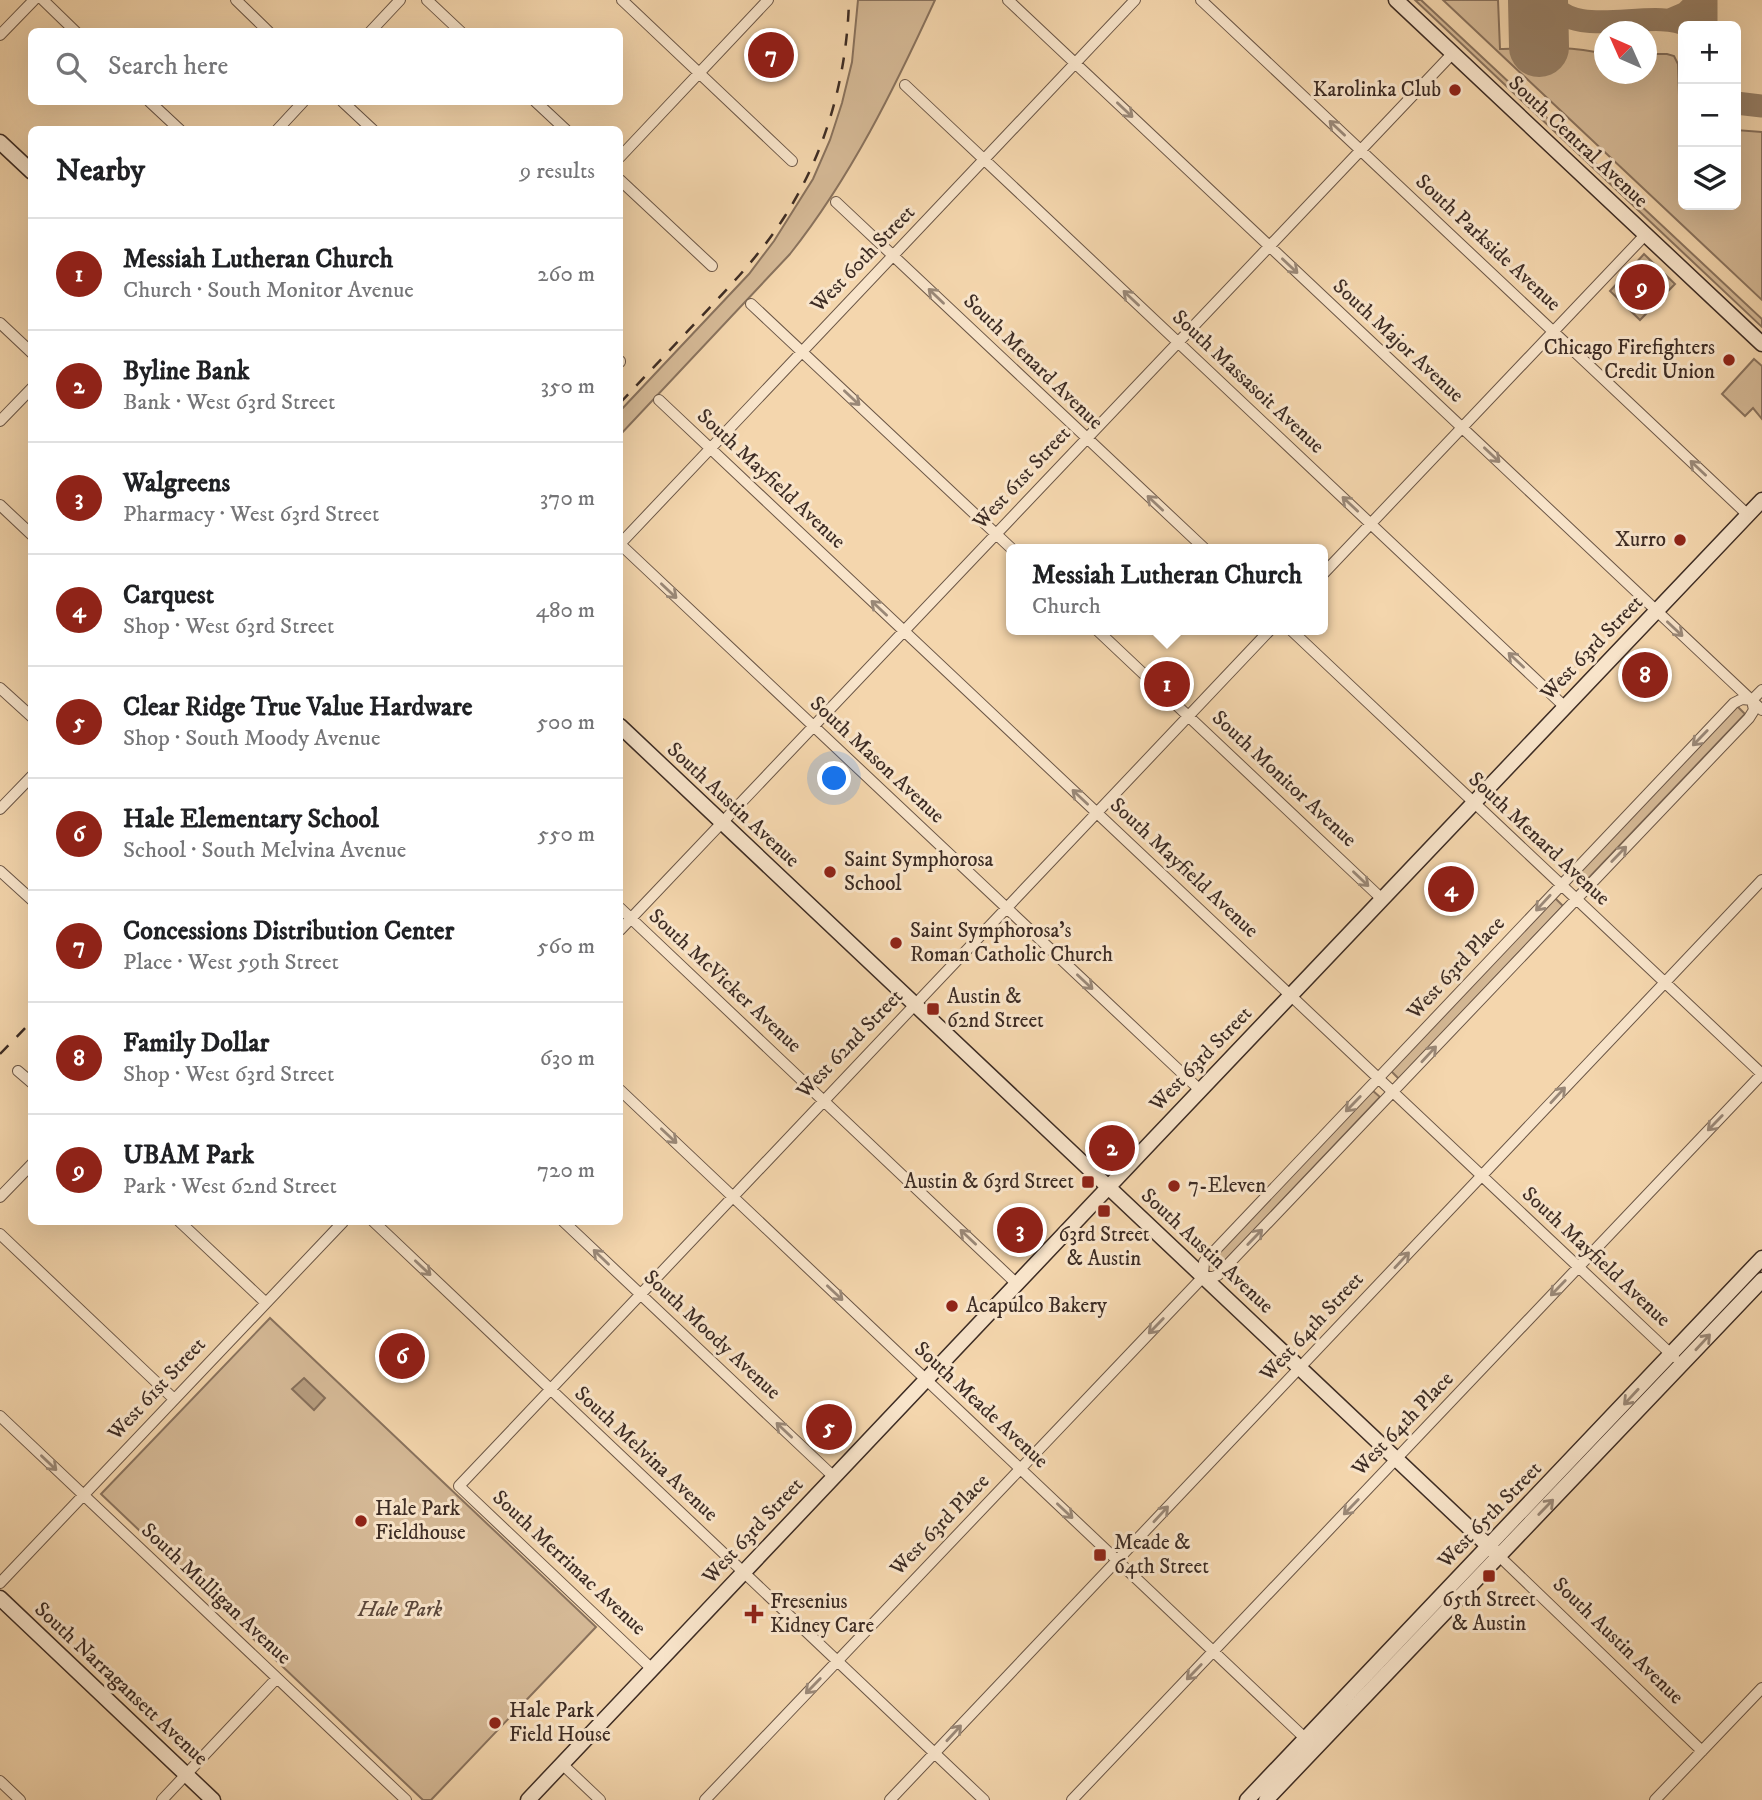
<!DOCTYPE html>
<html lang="en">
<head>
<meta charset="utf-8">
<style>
	:root { --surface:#fff; --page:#f2f2f2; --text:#202124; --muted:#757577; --line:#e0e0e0; --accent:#8f2418 }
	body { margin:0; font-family:"IM FELL DW Pica",serif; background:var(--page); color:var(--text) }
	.controls { position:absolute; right:21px; top:21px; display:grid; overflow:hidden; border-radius:10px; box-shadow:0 7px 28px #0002 }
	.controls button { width:63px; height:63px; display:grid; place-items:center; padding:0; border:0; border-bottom:2px solid var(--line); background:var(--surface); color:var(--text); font:35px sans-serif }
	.compass { position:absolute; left:1594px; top:21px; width:63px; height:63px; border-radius:50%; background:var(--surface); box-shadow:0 7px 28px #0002; rotate:315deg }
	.you { position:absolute; left:835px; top:779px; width:24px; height:24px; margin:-18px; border:5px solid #fff; border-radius:50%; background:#1a73e8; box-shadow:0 0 0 10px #1a73e833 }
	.badge { display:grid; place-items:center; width:46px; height:46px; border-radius:50%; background:var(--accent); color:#fff; font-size:23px; font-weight:700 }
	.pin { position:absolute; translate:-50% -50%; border:4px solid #fff; box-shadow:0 2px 7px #0006 }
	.popup { position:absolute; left:1006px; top:544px; width:322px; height:91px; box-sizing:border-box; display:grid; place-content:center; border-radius:10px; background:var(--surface); filter:drop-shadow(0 2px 5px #0005); font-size:23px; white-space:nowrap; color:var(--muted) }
	.popup b { font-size:26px; color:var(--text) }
	.popup::after { content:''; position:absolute; left:50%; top:100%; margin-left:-14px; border:14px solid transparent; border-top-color:var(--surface) }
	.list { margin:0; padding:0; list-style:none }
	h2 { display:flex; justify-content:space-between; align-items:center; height:91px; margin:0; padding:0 28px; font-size:30px }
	h2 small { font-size:23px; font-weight:400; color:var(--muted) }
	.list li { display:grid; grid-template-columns:46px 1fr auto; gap:21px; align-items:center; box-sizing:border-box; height:112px; padding:0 28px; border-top:2px solid var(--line) }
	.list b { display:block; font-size:26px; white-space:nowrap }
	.list p { margin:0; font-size:23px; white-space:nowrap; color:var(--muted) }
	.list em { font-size:23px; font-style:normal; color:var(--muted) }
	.icon { flex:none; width:38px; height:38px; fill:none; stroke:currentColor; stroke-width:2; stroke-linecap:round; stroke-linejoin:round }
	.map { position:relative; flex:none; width:1762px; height:1800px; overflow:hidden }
	.search { position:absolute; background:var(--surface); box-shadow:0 7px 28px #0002; left:28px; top:28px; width:595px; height:77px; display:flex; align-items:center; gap:18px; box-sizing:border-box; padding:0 24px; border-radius:10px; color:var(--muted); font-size:26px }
	.panel { position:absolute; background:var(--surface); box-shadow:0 7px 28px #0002; left:28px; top:126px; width:595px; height:1099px; border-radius:10px }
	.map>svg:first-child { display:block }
	.green { fill:#d5b996; stroke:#89725d; stroke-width:2 }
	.water { fill:#b69c7e; stroke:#866f5a; stroke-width:2 }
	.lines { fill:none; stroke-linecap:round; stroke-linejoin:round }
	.taxiway { stroke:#988168; stroke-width:23 }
	.runway { stroke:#988168; stroke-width:60 }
	.street-casing { stroke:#6b5646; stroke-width:12 }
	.secondary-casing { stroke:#3d2c24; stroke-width:17 }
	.street { stroke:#f8e4ca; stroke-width:10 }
	.secondary { stroke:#f8e4ca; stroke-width:14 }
	.rail { stroke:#3d2c24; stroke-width:2.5; stroke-dasharray:12 12; stroke-linecap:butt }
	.oneway { stroke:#9a8877 }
	.poi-dot { fill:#8f2418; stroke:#f8e4ca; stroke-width:2.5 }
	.labels { text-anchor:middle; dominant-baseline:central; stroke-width:6; stroke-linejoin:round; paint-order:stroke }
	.poi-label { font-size:21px; fill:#3d2c24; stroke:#f8e4ca; text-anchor:start }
	.street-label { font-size:21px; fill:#3d2c24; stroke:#f8e4ca }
	.park-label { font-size:21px; font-style:italic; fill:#5b483b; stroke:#f8e4ca }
</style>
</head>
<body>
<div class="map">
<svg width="1762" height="1800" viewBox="0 0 1762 1800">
	<rect width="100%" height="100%" fill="#f4d6ad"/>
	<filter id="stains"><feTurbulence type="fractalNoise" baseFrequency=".00286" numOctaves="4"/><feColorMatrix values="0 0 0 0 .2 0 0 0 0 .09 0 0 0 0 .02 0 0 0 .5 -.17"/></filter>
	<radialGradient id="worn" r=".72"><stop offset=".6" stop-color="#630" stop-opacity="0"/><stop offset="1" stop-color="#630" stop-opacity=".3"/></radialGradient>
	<path class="green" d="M 858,0 L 935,0 C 894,89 851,177 790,254 L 620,435 L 620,411 L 749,274 L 774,241 L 813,179 L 830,140 L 842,103 L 852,62 Z
		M 1415,0 L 1421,0 L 1762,319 L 1762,327 Z
		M 1443,0 L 1498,0 L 1500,49 C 1535,48 1570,45 1604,54 L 1604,74 L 1646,74 L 1647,54 L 1667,54 L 1674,56 L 1678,64 L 1680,126 L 1683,127 L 1683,205 L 1736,205 L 1736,130 L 1762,132 L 1762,300 Z
		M 1644,254 L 1675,284 L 1640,320 L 1610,291 Z
		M 1754,359 L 1762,366 L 1762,419 L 1753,408 L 1745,416 L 1722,394 Z
		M 1736,705 L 1745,714 L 1581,886 L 1572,877 Z
		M 1554,897 L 1563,906 L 1399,1079 L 1390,1070 Z
		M 1372,1090 L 1380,1097 L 1216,1270 L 1208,1263 Z
		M 270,1318 L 596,1627 L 431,1800 L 423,1800 L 101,1494 Z"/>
	<path class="water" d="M 304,1378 L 325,1398 L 314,1410 L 292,1389 Z"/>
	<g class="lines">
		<path class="taxiway" d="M 1549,0 C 1574,43 1652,6 1689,26
			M 1706,0 L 1706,26
			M 1672,19 L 1686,13 L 1699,0
			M 1736,103 L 1762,106"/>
		<path class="runway" d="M 1538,0 L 1539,47"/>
		<defs>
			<path id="street" d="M 43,0 L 76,32
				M 236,0 L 269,32
				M 427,0 L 461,32
				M 622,0 L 792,161
				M 1008,0 L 1762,710
				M 1201,0 L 1748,515
				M 370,32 L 400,0
				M 0,35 L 34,0
				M 905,85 L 1565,707
				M 150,102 L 180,130
				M 343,102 L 373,130
				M 536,102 L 566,130
				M 277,130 L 303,102
				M 620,157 L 768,0
				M 620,180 L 712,266
				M 836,202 L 1205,549
				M 751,304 L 1012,549
				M 0,323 L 32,353
				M 620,361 L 620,362
				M 659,400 L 1674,1357
				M 0,421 L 32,388
				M 0,505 L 32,535
				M 620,544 L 1200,1090
				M 620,544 L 1135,0
				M 1323,574 L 1646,234
				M 1097,630 L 1382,899
				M 1291,630 L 1762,1074
				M 0,688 L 32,717
				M 1752,700 L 1762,690
				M 0,809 L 32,776
				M 0,871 L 32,900
				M 620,908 L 1017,1284
				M 620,930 L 1453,53
				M 18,1071 L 32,1083
				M 620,1090 L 1308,1741
				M 0,1197 L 32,1164
				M 180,1222 L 265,1302
				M 374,1222 L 984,1800
				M 564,1222 L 834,1477
				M 0,1234 L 174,1399
				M 1203,1276 L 1204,1262 L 1734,703 L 1742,699 L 1752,700
				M 0,1416 L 406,1800
				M 1499,1556 L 1702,1751
				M 0,1583 L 343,1222
				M 652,1669 L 459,1486 L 1270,630
				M 562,1764 L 600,1800
				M 0,1781 L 20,1800
				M 162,1800 L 277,1678
				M 705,1800 L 1203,1277 L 1213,1277 L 1218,1275 L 1749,718 L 1754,710 L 1752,700
				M 890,1800 L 1762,880
				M 1072,1800 L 1762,1074
				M 1655,1800 L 1762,1688"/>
			<path id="secondary" d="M 1396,0 L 1762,344
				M 0,142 L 32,172
				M 620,726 L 1499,1556
				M 0,1598 L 213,1800
				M 528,1800 L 1153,1140 L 1762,500
				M 1247,1800 L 1762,1258
				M 1266,1800 L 1762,1280"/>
		</defs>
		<use href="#street" class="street-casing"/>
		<use href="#secondary" class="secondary-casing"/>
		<use href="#street" class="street"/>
		<use href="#secondary" class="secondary"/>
		<path class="rail" d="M 620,403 C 646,375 673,347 700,318 C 730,286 761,254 785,216 C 826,152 847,77 849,0
			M 0,1054 L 32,1021"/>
	</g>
	<defs><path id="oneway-shaft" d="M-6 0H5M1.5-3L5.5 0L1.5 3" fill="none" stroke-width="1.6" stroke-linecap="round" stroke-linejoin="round" transform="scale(1.75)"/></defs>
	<g class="oneway">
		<use href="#oneway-shaft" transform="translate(1125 110) rotate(43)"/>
		<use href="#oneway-shaft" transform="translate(1337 128) rotate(-137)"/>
		<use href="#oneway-shaft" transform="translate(1290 266) rotate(43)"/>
		<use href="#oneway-shaft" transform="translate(936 296) rotate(-136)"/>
		<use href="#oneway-shaft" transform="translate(1131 298) rotate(-137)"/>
		<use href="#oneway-shaft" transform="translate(852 398) rotate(43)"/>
		<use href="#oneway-shaft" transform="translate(1492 455) rotate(43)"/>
		<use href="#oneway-shaft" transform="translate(1698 468) rotate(-137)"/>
		<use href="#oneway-shaft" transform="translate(1155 503) rotate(-137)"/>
		<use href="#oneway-shaft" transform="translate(1350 504) rotate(-137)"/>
		<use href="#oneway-shaft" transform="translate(669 591) rotate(43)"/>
		<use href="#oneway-shaft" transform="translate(879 608) rotate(-137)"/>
		<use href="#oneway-shaft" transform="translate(1675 629) rotate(43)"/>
		<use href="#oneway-shaft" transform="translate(1516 660) rotate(-137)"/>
		<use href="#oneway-shaft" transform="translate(1700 738) rotate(134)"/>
		<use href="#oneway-shaft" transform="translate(1080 797) rotate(-137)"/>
		<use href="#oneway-shaft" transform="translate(1619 854) rotate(-46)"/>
		<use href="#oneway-shaft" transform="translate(1361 879) rotate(44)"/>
		<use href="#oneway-shaft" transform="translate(1543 903) rotate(133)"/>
		<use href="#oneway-shaft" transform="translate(1085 982) rotate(43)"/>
		<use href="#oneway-shaft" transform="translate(1429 1054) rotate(-47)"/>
		<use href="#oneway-shaft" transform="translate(1558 1095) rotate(-47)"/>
		<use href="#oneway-shaft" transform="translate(1353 1104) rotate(134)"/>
		<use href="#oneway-shaft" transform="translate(1715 1123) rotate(134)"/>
		<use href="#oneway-shaft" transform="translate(669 1136) rotate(43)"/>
		<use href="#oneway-shaft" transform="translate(968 1237) rotate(-137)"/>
		<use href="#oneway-shaft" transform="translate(1255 1237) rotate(-46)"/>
		<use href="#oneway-shaft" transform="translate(601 1257) rotate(-136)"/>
		<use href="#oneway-shaft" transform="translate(1402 1260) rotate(-47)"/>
		<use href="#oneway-shaft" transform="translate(423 1268) rotate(43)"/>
		<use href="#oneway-shaft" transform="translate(1558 1288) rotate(134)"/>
		<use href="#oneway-shaft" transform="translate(835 1293) rotate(43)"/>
		<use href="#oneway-shaft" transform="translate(1156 1326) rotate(134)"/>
		<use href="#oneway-shaft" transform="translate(1703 1342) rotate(-47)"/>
		<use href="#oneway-shaft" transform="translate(1631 1397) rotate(133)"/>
		<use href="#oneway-shaft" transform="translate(784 1430) rotate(-137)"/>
		<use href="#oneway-shaft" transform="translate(49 1463) rotate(44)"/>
		<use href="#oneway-shaft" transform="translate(1351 1507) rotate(134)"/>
		<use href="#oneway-shaft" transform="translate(1546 1507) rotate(-46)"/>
		<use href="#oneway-shaft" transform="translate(1065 1511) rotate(43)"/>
		<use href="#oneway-shaft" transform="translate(1161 1514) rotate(-47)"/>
		<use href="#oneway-shaft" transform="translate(1194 1672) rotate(134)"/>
		<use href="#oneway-shaft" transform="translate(813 1686) rotate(134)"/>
		<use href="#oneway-shaft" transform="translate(954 1733) rotate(-47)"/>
	</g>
	<g class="poi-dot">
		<circle cx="1455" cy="90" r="7"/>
		<circle cx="1729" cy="360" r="7"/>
		<circle cx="1680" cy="540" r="7"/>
		<circle cx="830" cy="872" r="7"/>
		<circle cx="896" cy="943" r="7"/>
		<rect x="926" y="1002" width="14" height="14" rx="3.5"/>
		<rect x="1081" y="1175" width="14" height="14" rx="3.5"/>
		<circle cx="1174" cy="1186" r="7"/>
		<rect x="1097" y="1204" width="14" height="14" rx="3.5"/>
		<circle cx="952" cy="1306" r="7"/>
		<circle cx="361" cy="1521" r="7"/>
		<rect x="1093" y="1548" width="14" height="14" rx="3.5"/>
		<rect x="1482" y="1569" width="14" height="14" rx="3.5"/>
		<path d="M750.5 1603.5h7v7h7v7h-7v7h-7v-7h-7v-7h7z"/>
		<circle cx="495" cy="1723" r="7"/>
	</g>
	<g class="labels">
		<g class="poi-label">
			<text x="1441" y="90" text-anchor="end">Karolinka Club</text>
			<text x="1715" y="348" text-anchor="end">Chicago Firefighters<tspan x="1715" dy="24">Credit Union</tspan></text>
			<text x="1666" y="540" text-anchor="end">Xurro</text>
			<text x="844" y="860">Saint Symphorosa<tspan x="844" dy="24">School</tspan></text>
			<text x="910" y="931">Saint Symphorosa's<tspan x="910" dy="24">Roman Catholic Church</tspan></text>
			<text x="947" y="997">Austin &amp;<tspan x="947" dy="24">62nd Street</tspan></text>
			<text x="1074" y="1182" text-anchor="end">Austin &amp; 63rd Street</text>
			<text x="1188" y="1186">7-Eleven</text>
			<text x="1104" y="1235" text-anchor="middle">63rd Street<tspan x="1104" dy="24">&amp; Austin</tspan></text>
			<text x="966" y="1306">Acapulco Bakery</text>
			<text x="375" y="1509">Hale Park<tspan x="375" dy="24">Fieldhouse</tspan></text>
			<text x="1114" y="1543">Meade &amp;<tspan x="1114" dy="24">64th Street</tspan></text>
			<text x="1489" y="1600" text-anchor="middle">65th Street<tspan x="1489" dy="24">&amp; Austin</tspan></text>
			<text x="770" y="1602">Fresenius<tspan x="770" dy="24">Kidney Care</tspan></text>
			<text x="509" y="1711">Hale Park<tspan x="509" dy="24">Field House</tspan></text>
		</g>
		<g class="street-label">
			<text transform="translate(1578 142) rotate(43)">South Central Avenue</text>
			<text transform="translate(1488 243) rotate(43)">South Parkside Avenue</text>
			<text transform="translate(863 259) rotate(-46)">West 60th Street</text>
			<text transform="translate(1398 341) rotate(43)">South Major Avenue</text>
			<text transform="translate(1033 362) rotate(44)">South Menard Avenue</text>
			<text transform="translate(1248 382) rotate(43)">South Massasoit Avenue</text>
			<text transform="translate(1022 478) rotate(-47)">West 61st Street</text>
			<text transform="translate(771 479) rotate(43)">South Mayfield Avenue</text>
			<text transform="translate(1592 648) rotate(-46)">West 63rd Street</text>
			<text transform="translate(877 760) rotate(43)">South Mason Avenue</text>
			<text transform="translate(1284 779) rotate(43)">South Monitor Avenue</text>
			<text transform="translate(733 805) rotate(43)">South Austin Avenue</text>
			<text transform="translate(1539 839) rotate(43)">South Menard Avenue</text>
			<text transform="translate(1184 868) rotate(43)">South Mayfield Avenue</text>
			<text transform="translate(1456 968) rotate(-47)">West 63rd Place</text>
			<text transform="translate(725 981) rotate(43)">South McVicker Avenue</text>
			<text transform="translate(850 1044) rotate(-46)">West 62nd Street</text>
			<text transform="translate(1201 1059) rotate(-46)">West 63rd Street</text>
			<text transform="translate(1207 1251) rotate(43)">South Austin Avenue</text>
			<text transform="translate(1596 1257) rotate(43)">South Mayfield Avenue</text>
			<text transform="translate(1312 1327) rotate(-47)">West 64th Street</text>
			<text transform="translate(712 1335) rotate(43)">South Moody Avenue</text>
			<text transform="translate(157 1389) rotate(-47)">West 61st Street</text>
			<text transform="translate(981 1405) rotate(43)">South Meade Avenue</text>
			<text transform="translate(1403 1424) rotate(-46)">West 64th Place</text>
			<text transform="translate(646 1454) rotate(43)">South Melvina Avenue</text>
			<text transform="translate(1490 1515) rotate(-46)">West 65th Street</text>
			<text transform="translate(940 1525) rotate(-46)">West 63rd Place</text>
			<text transform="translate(753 1531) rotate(-47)">West 63rd Street</text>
			<text transform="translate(569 1563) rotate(43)">South Merrimac Avenue</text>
			<text transform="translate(216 1594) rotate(43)">South Mulligan Avenue</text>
			<text transform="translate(1618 1641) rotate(44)">South Austin Avenue</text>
			<text transform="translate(121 1684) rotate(43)">South Narragansett Avenue</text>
		</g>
		<g class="park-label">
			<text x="400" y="1610">Hale Park</text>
		</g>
	</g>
	<rect width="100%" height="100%" filter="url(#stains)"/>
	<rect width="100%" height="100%" fill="url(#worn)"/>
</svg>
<div class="controls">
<button>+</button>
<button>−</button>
<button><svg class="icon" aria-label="layers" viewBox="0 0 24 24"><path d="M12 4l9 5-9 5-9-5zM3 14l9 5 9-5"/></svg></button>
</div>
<svg class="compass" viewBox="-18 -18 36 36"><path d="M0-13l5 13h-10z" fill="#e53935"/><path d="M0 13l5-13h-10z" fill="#757577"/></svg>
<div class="you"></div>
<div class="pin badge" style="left:1167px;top:684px">1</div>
<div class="popup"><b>Messiah Lutheran Church</b>Church</div>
<div class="pin badge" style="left:1112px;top:1148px">2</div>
<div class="pin badge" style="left:1020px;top:1230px">3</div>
<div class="pin badge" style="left:1451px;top:889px">4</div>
<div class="pin badge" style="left:829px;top:1427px">5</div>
<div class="pin badge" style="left:402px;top:1356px">6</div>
<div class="pin badge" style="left:771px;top:55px">7</div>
<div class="pin badge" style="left:1645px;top:675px">8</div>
<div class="pin badge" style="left:1642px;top:287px">9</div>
<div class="search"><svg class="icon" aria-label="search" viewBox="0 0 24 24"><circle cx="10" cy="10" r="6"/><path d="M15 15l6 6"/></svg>Search here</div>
<section class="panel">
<h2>Nearby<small>9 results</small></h2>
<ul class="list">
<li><span class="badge">1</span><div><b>Messiah Lutheran Church</b><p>Church · South Monitor Avenue</p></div><em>260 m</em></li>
<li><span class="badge">2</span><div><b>Byline Bank</b><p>Bank · West 63rd Street</p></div><em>350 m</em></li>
<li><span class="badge">3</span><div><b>Walgreens</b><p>Pharmacy · West 63rd Street</p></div><em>370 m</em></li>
<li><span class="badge">4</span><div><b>Carquest</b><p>Shop · West 63rd Street</p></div><em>480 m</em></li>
<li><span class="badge">5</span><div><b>Clear Ridge True Value Hardware</b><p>Shop · South Moody Avenue</p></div><em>500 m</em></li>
<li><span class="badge">6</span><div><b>Hale Elementary School</b><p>School · South Melvina Avenue</p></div><em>550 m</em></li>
<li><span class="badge">7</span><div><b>Concessions Distribution Center</b><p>Place · West 59th Street</p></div><em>560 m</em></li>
<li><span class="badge">8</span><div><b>Family Dollar</b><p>Shop · West 63rd Street</p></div><em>630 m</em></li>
<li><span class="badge">9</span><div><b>UBAM Park</b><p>Park · West 62nd Street</p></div><em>720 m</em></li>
</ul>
</section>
</div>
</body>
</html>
